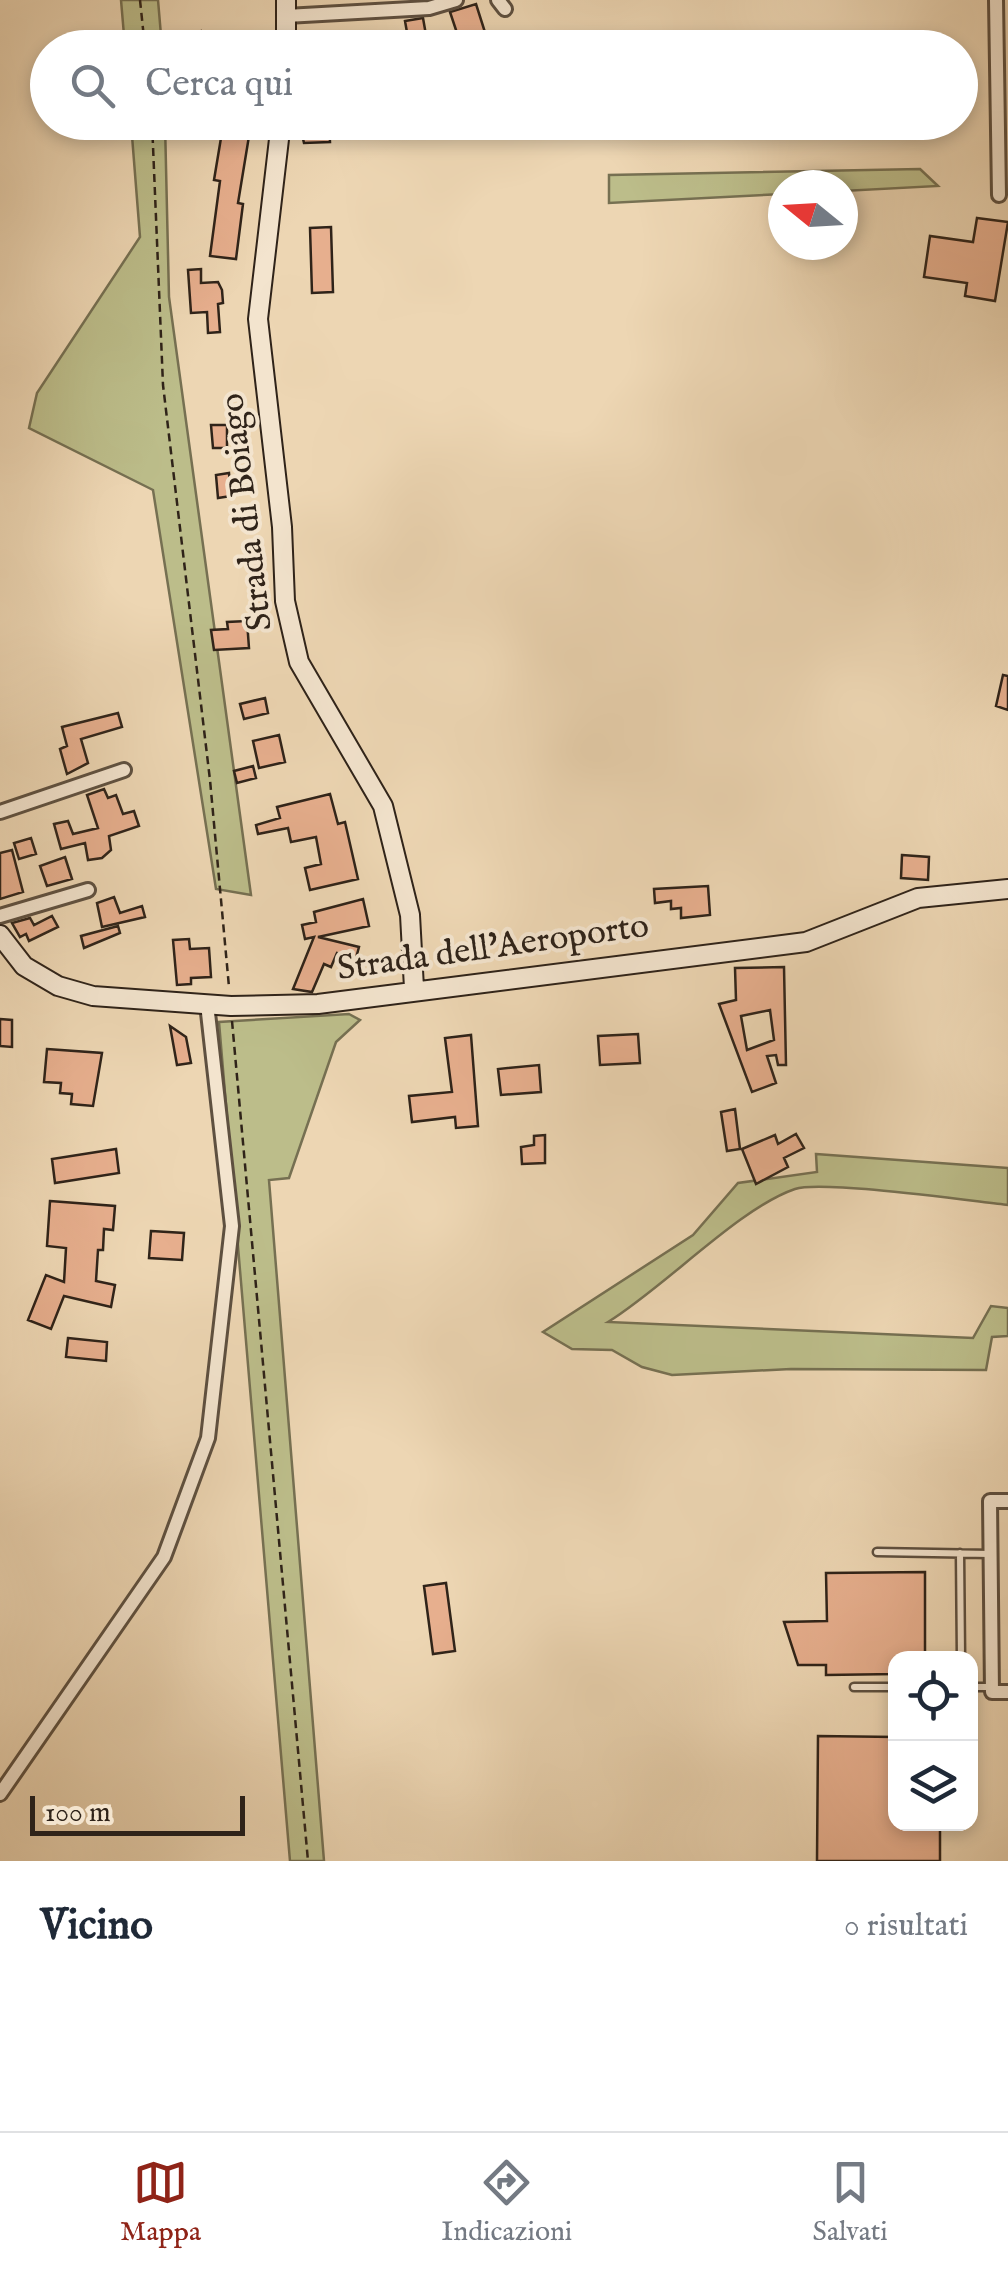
<!DOCTYPE html>
<html lang="it">
<head>
<meta charset="utf-8">
<style>
	:root { --surface:#fff; --page:#f6f6f7; --text:#1f2937; --muted:#747a83; --line:#e0e1e3; --accent:#8f2418 }
	body { margin:0; font-family:"IM FELL English",serif; background:var(--page); color:var(--text) }
	.controls { position:absolute; right:30px; bottom:30px; display:grid; overflow:hidden; border-radius:20px; box-shadow:0 5px 15px #0003 }
	.controls button { width:90px; height:90px; display:grid; place-items:center; padding:0; border:0; border-bottom:2px solid var(--line); background:var(--surface); color:var(--text); font:50px sans-serif }
	.compass { position:absolute; left:768px; top:170px; width:90px; height:90px; border-radius:50%; background:var(--surface); box-shadow:0 5px 15px #0003; rotate:288deg }
	.scale { position:absolute; left:30px; bottom:25px; width:215px; box-sizing:border-box; padding-left:10px; border:5px solid #2f2319; border-top:0; font-size:28px; line-height:35px; white-space:nowrap; color:#2f2319; -webkit-text-stroke:8px #f3e4ce; paint-order:stroke }
	.list { margin:0; padding:0; list-style:none }
	h2 { display:flex; justify-content:space-between; align-items:center; height:130px; margin:0; padding:0 40px; font-size:42px }
	h2 small { font-size:32px; font-weight:400; color:var(--muted) }
	.icon { flex:none; width:55px; height:55px; fill:none; stroke:currentColor; stroke-width:2; stroke-linecap:round; stroke-linejoin:round }
	.map { position:relative; flex:none; width:1008px; height:1861px; overflow:hidden }
	.search { position:absolute; background:var(--surface); box-shadow:0 5px 15px #0003; left:30px; right:30px; top:30px; height:110px; display:flex; align-items:center; gap:25px; box-sizing:border-box; padding:0 35px; border-radius:55px; color:var(--muted); font-size:38px }
	.sheet { height:270px; background:var(--surface) }
	nav { display:flex; justify-content:space-around; align-items:center; box-sizing:border-box; height:140px; border-top:2px solid var(--line); background:var(--surface); font-size:28px; color:var(--muted) }
	nav a { display:grid; justify-items:center; gap:5px }
	nav .on { color:var(--accent) }
	.map>svg:first-child { display:block }
	.green { fill:#bcbd8a; stroke:#767052; stroke-width:2.5 }
	.building { fill:#e7af8e; stroke:#2f2319; stroke-width:2.5; fill-rule:evenodd }
	.lines { fill:none; stroke-linecap:round; stroke-linejoin:round }
	.lane-casing { stroke:#5e5040; stroke-width:11 }
	.street-casing { stroke:#5e5040; stroke-width:18 }
	.secondary-casing { stroke:#2f2319; stroke-width:22 }
	.path { stroke:#2f2319; stroke-width:2.5; stroke-dasharray:8 5; stroke-linecap:butt }
	.lane { stroke:#f3e4ce; stroke-width:6 }
	.street { stroke:#f3e4ce; stroke-width:12 }
	.secondary { stroke:#f3e4ce; stroke-width:18 }
	.labels { text-anchor:middle; dominant-baseline:central; stroke-width:8; stroke-linejoin:round; paint-order:stroke }
	.street-label { font-size:35px; fill:#2f2319; stroke:#f3e4ce }
</style>
</head>
<body>
<div class="map">
<svg width="1008" height="1861" viewBox="0 0 1008 1861">
	<rect width="100%" height="100%" fill="#edd6b3"/>
	<filter id="stains"><feTurbulence type="fractalNoise" baseFrequency=".002" numOctaves="4"/><feColorMatrix values="0 0 0 0 .2 0 0 0 0 .09 0 0 0 0 .02 0 0 0 .5 -.17"/></filter>
	<radialGradient id="worn" r=".72"><stop offset=".6" stop-color="#630" stop-opacity="0"/><stop offset="1" stop-color="#630" stop-opacity=".3"/></radialGradient>
	<path class="green" d="M 121,0 L 158,0 L 162,47 L 125,47 Z
		M 131,123 L 165,123 L 169,297 L 251,895 L 216,889 L 153,490 L 29,428 L 37,393 L 140,237 Z
		M 920,169 L 938,186 L 843,191 L 843,185 L 783,185 L 783,194 L 609,203 L 609,175 Z
		M 349,1014 L 360,1020 L 336,1042 L 289,1178 L 269,1180 L 324,1861 L 290,1861 L 219,1022 Z
		M 816,1154 L 1008,1168 L 1008,1205 C 971,1201 822,1180 795,1189 C 739,1208 665,1287 608,1322 L 973,1338 L 991,1306 L 1008,1308 L 1008,1336 L 992,1337 L 986,1370 L 791,1369 L 672,1375 L 642,1367 L 612,1350 L 572,1349 L 543,1332 L 693,1235 L 738,1183 L 817,1172 Z"/>
	<path class="building" d="M 476,4 L 490,48 L 462,48 L 450,12 Z
		M 423,18 L 426,35 L 408,38 L 405,21 Z
		M 201,31 L 208,48 L 190,48 L 186,37 Z
		M 299,122 L 329,122 L 330,142 L 304,143 Z
		M 223,126 L 250,130 L 238,203 L 243,204 L 236,259 L 210,256 L 220,181 L 214,180 Z
		M 977,218 L 1008,222 L 995,301 L 965,296 L 967,283 L 924,277 L 930,236 L 973,242 Z
		M 331,227 L 333,292 L 312,293 L 310,228 Z
		M 201,269 L 201,283 L 218,282 L 222,290 L 223,303 L 218,304 L 220,332 L 208,333 L 207,312 L 191,313 L 188,270 Z
		M 211,425 L 227,425 L 227,448 L 213,448 Z
		M 229,473 L 231,496 L 218,498 L 216,475 Z
		M 247,621 L 249,648 L 214,650 L 211,630 L 228,629 L 227,622 Z
		M 1003,675 L 1008,676 L 1008,710 L 996,706 Z
		M 265,698 L 268,713 L 244,719 L 240,704 Z
		M 118,713 L 122,727 L 81,739 L 88,763 L 67,774 L 60,749 L 67,746 L 62,727 Z
		M 279,735 L 285,762 L 259,768 L 253,741 Z
		M 253,766 L 256,778 L 237,783 L 234,771 Z
		M 104,789 L 108,798 L 116,795 L 123,814 L 134,811 L 139,826 L 109,836 L 111,850 L 102,858 L 88,860 L 85,843 L 61,849 L 54,824 L 68,821 L 73,834 L 98,828 L 87,795 Z
		M 330,794 L 338,824 L 345,822 L 358,879 L 310,890 L 305,868 L 321,864 L 316,837 L 291,842 L 288,828 L 258,834 L 256,825 L 280,818 L 277,807 Z
		M 31,838 L 36,854 L 19,859 L 14,843 Z
		M 12,850 L 23,892 L 0,899 L 0,853 Z
		M 902,855 L 929,857 L 928,880 L 901,878 Z
		M 65,857 L 72,879 L 47,886 L 40,866 Z
		M 708,886 L 710,915 L 681,918 L 681,908 L 671,909 L 671,901 L 655,903 L 654,889 Z
		M 114,897 L 120,913 L 142,906 L 145,917 L 102,927 L 97,903 Z
		M 363,899 L 369,926 L 318,937 L 359,947 L 356,958 L 337,953 L 331,967 L 324,964 L 312,992 L 293,989 L 314,937 L 305,939 L 302,925 L 316,922 L 314,912 Z
		M 52,916 L 58,927 L 29,941 L 26,934 L 20,937 L 12,923 L 30,918 L 34,925 Z
		M 118,926 L 120,933 L 84,948 L 81,936 Z
		M 189,939 L 190,949 L 209,948 L 211,977 L 191,978 L 191,984 L 177,985 L 173,940 Z
		M 784,967 L 786,1065 L 778,1065 L 776,1055 L 767,1056 L 776,1083 L 752,1092 L 719,1004 L 736,1000 L 735,968 ZM 770,1010 L 774,1040 L 747,1050 L 741,1016 Z
		M 0,1019 L 12,1020 L 12,1047 L 0,1046 Z
		M 170,1026 L 186,1037 L 191,1063 L 177,1065 Z
		M 638,1034 L 640,1063 L 600,1065 L 598,1036 Z
		M 471,1035 L 478,1126 L 456,1128 L 455,1117 L 412,1122 L 409,1096 L 452,1092 L 445,1038 Z
		M 47,1049 L 102,1053 L 93,1106 L 71,1104 L 72,1094 L 60,1093 L 61,1083 L 44,1082 Z
		M 539,1065 L 541,1092 L 501,1095 L 498,1069 Z
		M 735,1109 L 740,1149 L 727,1151 L 721,1112 Z
		M 796,1134 L 804,1148 L 784,1158 L 788,1167 L 756,1184 L 742,1149 L 775,1135 L 778,1144 Z
		M 545,1135 L 545,1163 L 522,1164 L 521,1147 L 534,1145 L 534,1136 Z
		M 116,1149 L 119,1173 L 55,1183 L 52,1159 Z
		M 50,1201 L 115,1206 L 113,1230 L 104,1229 L 103,1250 L 98,1250 L 96,1281 L 115,1285 L 111,1307 L 64,1296 L 51,1329 L 28,1320 L 46,1275 L 64,1282 L 66,1248 L 47,1246 Z
		M 151,1231 L 184,1233 L 182,1260 L 149,1258 Z
		M 68,1338 L 107,1342 L 106,1361 L 66,1357 Z
		M 925,1572 L 925,1658 L 896,1658 L 896,1674 L 826,1675 L 826,1665 L 798,1665 L 784,1622 L 827,1621 L 826,1573 Z
		M 446,1583 L 455,1651 L 433,1654 L 424,1586 Z
		M 818,1736 L 896,1737 L 896,1824 L 940,1824 L 940,1861 L 817,1861 Z"/>
	<g class="lines">
		<defs>
			<path id="lane" d="M 877,1552 L 990,1554
				M 960,1553 L 961,1658
				M 854,1687 L 896,1687
				M 970,1687 L 992,1687"/>
			<path id="street" d="M 498,0 L 505,9
				M 996,0 L 999,195
				M 286,16 L 429,8 L 456,0
				M 0,812 L 124,770
				M 0,916 L 88,890
				M 1008,1501 L 990,1501 L 992,1692 L 1008,1692
				M 0,1794 L 164,1557 L 208,1438 L 232,1226 L 207,1004"/>
			<path id="secondary" d="M 286,48 L 286,0
				M 281,122 L 258,319 L 282,527 L 285,601 L 299,662 L 383,806 L 410,915 L 414,988
				M 0,935 L 24,966 L 58,986 L 93,996 L 231,1006 L 318,1004 L 806,942 L 918,898 L 1008,889"/>
		</defs>
		<use href="#lane" class="lane-casing"/>
		<use href="#street" class="street-casing"/>
		<use href="#secondary" class="secondary-casing"/>
		<path class="path" d="M 140,0 L 145,48
			M 152,122 L 163,385 L 210,780 L 229,987
			M 232,1021 L 308,1861"/>
		<use href="#lane" class="lane"/>
		<use href="#street" class="street"/>
		<use href="#secondary" class="secondary"/>
	</g>
	<g class="labels">
		<g class="street-label">
			<text transform="translate(247 512) rotate(-97)">Strada di Boiago</text>
			<text transform="translate(493 948) rotate(-8)">Strada dell'Aeroporto</text>
		</g>
	</g>
	<rect width="100%" height="100%" filter="url(#stains)"/>
	<rect width="100%" height="100%" fill="url(#worn)"/>
</svg>
<div class="controls">
<button><svg class="icon" aria-label="locate" viewBox="0 0 24 24"><circle cx="12" cy="12" r="6"/><path d="M12 2v4M12 18v4M2 12h4M18 12h4"/></svg></button>
<button><svg class="icon" aria-label="layers" viewBox="0 0 24 24"><path d="M12 4l9 5-9 5-9-5zM3 14l9 5 9-5"/></svg></button>
</div>
<svg class="compass" viewBox="-18 -18 36 36"><path d="M0-13l5 13h-10z" fill="#e53935"/><path d="M0 13l5-13h-10z" fill="#747a83"/></svg>
<div class="scale">100 m</div>
<div class="search"><svg class="icon" aria-label="search" viewBox="0 0 24 24"><circle cx="10" cy="10" r="6"/><path d="M15 15l6 6"/></svg>Cerca qui</div>
</div>
<section class="sheet">
<h2>Vicino<small>0 risultati</small></h2>
<ul class="list">
</ul>
</section>
<nav>
<a class="on"><svg class="icon" aria-label="map" viewBox="0 0 24 24"><path d="M3 6l6-2 6 2 6-2v14l-6 2-6-2-6 2zM9 4v14M15 6v14"/></svg>Mappa</a>
<a><svg class="icon" aria-label="directions" viewBox="0 0 24 24"><path d="M12 3l9 9-9 9-9-9zM9 14v-3h6M13 9l2 2-2 2"/></svg>Indicazioni</a>
<a><svg class="icon" aria-label="saved" viewBox="0 0 24 24"><path d="M7 4h10v16l-5-4-5 4z"/></svg>Salvati</a>
</nav>
</body>
</html>
